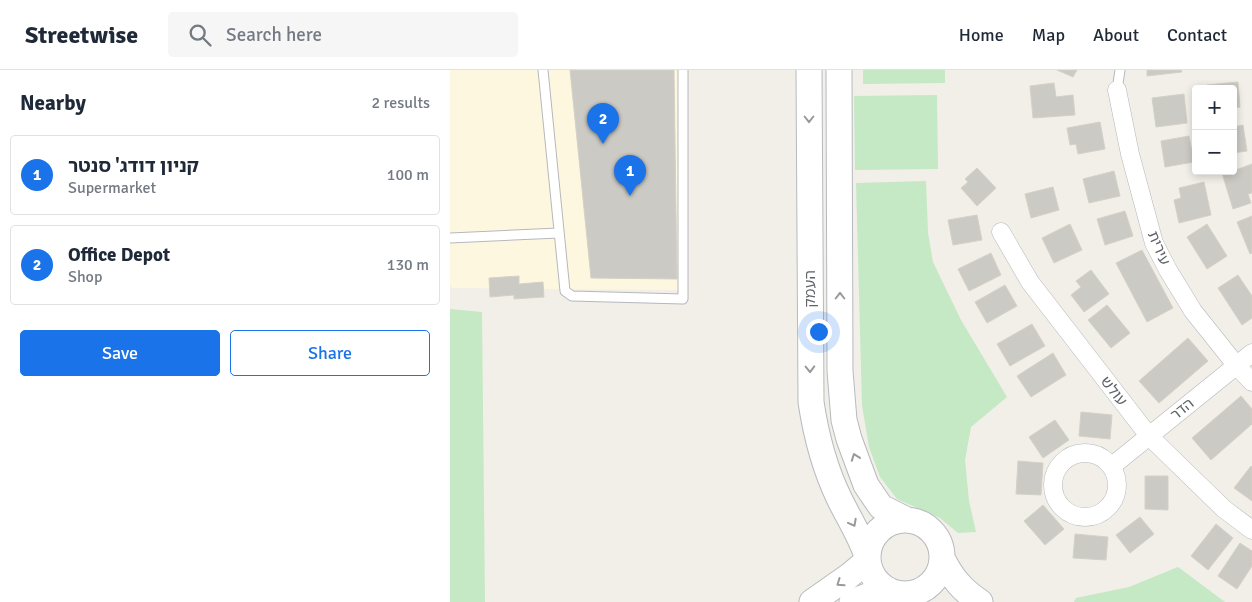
<!DOCTYPE html>
<html lang="en">
<head>
<meta charset="utf-8">
<style>
	:root { --surface:#fff; --page:#f6f6f7; --text:#1f2937; --muted:#747a83; --line:#e0e1e3; --accent:#1a73e8 }
	body { margin:0; font-family:Signika,"Noto Sans Hebrew",sans-serif; background:var(--page); color:var(--text) }
	.controls { position:absolute; right:15px; top:15px; display:grid; overflow:hidden; border-radius:5px; box-shadow:0 2px 8px #0003 }
	.controls button { width:45px; height:45px; display:grid; place-items:center; padding:0; border:0; border-bottom:1px solid var(--line); background:var(--surface); color:var(--text); font:25px sans-serif }
	.you { position:absolute; left:368px; top:261px; width:18px; height:18px; margin:-12px; border:4px solid #fff; border-radius:50%; background:#1a73e8; box-shadow:0 0 0 8px #1a73e833 }
	.badge { display:grid; place-items:center; width:32px; height:32px; border-radius:50%; background:var(--accent); color:#fff; font-size:16px; font-weight:700 }
	.pin { position:absolute; translate:-50% -41px; filter:drop-shadow(0 1px 2px #0008) }
	.pin::after { content:''; position:absolute; top:26px; width:18px; height:15px; background:inherit; clip-path:polygon(0 0,100% 0,50% 100%) }
	.list { margin:0; padding:0; list-style:none }
	h2 { display:flex; justify-content:space-between; align-items:center; height:65px; margin:0; padding:0 20px; font-size:21px }
	h2 small { font-size:16px; font-weight:400; color:var(--muted) }
	.list li { display:grid; grid-template-columns:32px 1fr auto; gap:15px; align-items:center; box-sizing:border-box; height:80px; margin:0 10px 10px; padding:0 10px; border:1px solid var(--line); border-radius:5px }
	.list b { display:block; font-size:19px; white-space:nowrap }
	.list p { margin:0; font-size:16px; white-space:nowrap; color:var(--muted) }
	.list em { font-size:16px; font-style:normal; color:var(--muted) }
	.actions { display:flex; gap:10px; padding:15px 20px }
	.actions a { flex:1; padding:11px 0; border:1px solid var(--accent); border-radius:5px; text-align:center; font-size:18px; color:var(--accent) }
	.actions .main { background:var(--accent); color:#fff }
	.icon { flex:none; width:28px; height:28px; fill:none; stroke:currentColor; stroke-width:2; stroke-linecap:round; stroke-linejoin:round }
	.map { position:relative; flex:none; width:802px; height:532px; overflow:hidden }
	header { display:flex; align-items:center; gap:30px; box-sizing:border-box; height:70px; padding:0 25px; background:var(--surface); border-bottom:1px solid var(--line) }
	header strong { font-size:24px }
	nav { display:flex; gap:28px; margin-inline-start:auto; font-size:18px }
	.search { width:350px; height:45px; background:var(--page); display:flex; align-items:center; gap:12px; box-sizing:border-box; padding:0 18px; border-radius:5px; color:var(--muted); font-size:19px }
	main { display:flex }
	aside { flex:1; background:var(--surface) }
	.map>svg:first-child { display:block }
	.commercial { fill:#fef7e0 }
	.green { fill:#c5e8c5 }
	.building { fill:#cccac5; stroke:#d6d1c6 }
	.lines { fill:none; stroke-linecap:round; stroke-linejoin:round }
	.lane-casing { stroke:#b5b8bc; stroke-width:11 }
	.street-casing { stroke:#b5b8bc; stroke-width:19 }
	.secondary-casing { stroke:#b6babf; stroke-width:27 }
	.lane { stroke:#fff; stroke-width:9 }
	.street { stroke:#fff; stroke-width:18 }
	.secondary { stroke:#fff; stroke-width:25 }
	.oneway { stroke:#979a9d }
	.labels { text-anchor:middle; dominant-baseline:central; stroke-width:4; stroke-linejoin:round; paint-order:stroke }
	.street-label { font-size:15px; fill:#5f6368; stroke:#fff }
</style>
</head>
<body>
<header>
<strong>Streetwise</strong>
<div class="search"><svg class="icon" aria-label="search" viewBox="0 0 24 24"><circle cx="10" cy="10" r="6"/><path d="M15 15l6 6"/></svg>Search here</div>
<nav><a>Home</a><a>Map</a><a>About</a><a>Contact</a></nav>
</header>
<main>
<aside>
<h2>Nearby<small>2 results</small></h2>
<ul class="list">
<li><span class="badge">1</span><div><b>קניון דודג' סנטר</b><p>Supermarket</p></div><em>100 m</em></li>
<li><span class="badge">2</span><div><b>Office Depot</b><p>Shop</p></div><em>130 m</em></li>
</ul>
<div class="actions"><a class="main">Save</a><a>Share</a></div>
</aside>
<div class="map">
<svg width="802" height="532" viewBox="0 0 802 532">
	<rect width="100%" height="100%" fill="#f1efe8"/>
	<path class="commercial" d="M 0,0 L 228,0 L 228,220 L 2,218 L 0,215 Z"/>
	<path class="green" d="M 413,0 L 495,0 L 495,13 L 413,14 Z
		M 487,25 L 488,99 L 405,100 L 404,26 Z
		M 476,111 L 478,163 L 483,192 L 511,250 L 557,327 L 521,357 L 515,390 L 519,431 L 526,462 L 508,463 L 490,448 L 447,429 L 430,407 L 419,377 L 412,335 L 406,113 Z
		M 0,239 L 32,242 L 35,532 L 0,532 Z
		M 728,497 L 775,532 L 624,532 L 626,528 L 679,517 Z"/>
	<path class="building" d="M 120,0 L 224,0 L 227,209 L 141,208 Z
		M 607,0 L 627,0 L 623,7 Z
		M 697,0 L 731,0 L 732,2 L 697,6 Z
		M 788,12 L 790,37 L 783,38 L 783,19 L 757,19 L 757,15 Z
		M 604,13 L 606,27 L 623,25 L 625,45 L 583,48 L 580,16 Z
		M 734,24 L 737,53 L 706,57 L 702,28 Z
		M 650,52 L 655,79 L 628,84 L 626,74 L 620,75 L 617,58 Z
		M 793,55 L 797,81 L 783,83 L 783,57 Z
		M 739,66 L 744,92 L 715,97 L 711,71 Z
		M 802,94 L 802,123 L 798,124 L 801,133 L 783,139 L 772,103 L 783,101 Z
		M 527,98 L 546,118 L 527,136 L 511,118 L 518,112 L 515,109 Z
		M 664,101 L 670,126 L 639,133 L 633,109 Z
		M 754,112 L 761,145 L 729,153 L 724,130 L 731,128 L 729,118 Z
		M 603,117 L 609,140 L 581,148 L 575,124 Z
		M 675,141 L 683,166 L 655,175 L 647,149 Z
		M 527,145 L 532,170 L 503,175 L 498,150 Z
		M 802,146 L 802,183 L 800,184 L 787,152 Z
		M 620,154 L 632,180 L 604,193 L 592,168 Z
		M 757,154 L 777,186 L 757,199 L 737,167 Z
		M 692,180 L 723,238 L 697,252 L 666,193 Z
		M 541,183 L 551,205 L 519,221 L 508,199 Z
		M 641,200 L 659,224 L 634,242 L 621,225 L 631,217 L 626,211 Z
		M 788,205 L 802,226 L 802,248 L 792,255 L 768,218 Z
		M 69,206 L 69,214 L 93,212 L 94,227 L 64,229 L 64,225 L 40,227 L 39,208 Z
		M 555,215 L 567,236 L 537,253 L 525,232 Z
		M 657,235 L 680,263 L 661,278 L 638,250 Z
		M 582,254 L 595,276 L 560,296 L 547,274 Z
		M 738,268 L 758,291 L 709,333 L 689,311 Z
		M 603,283 L 616,305 L 581,327 L 567,306 Z
		M 791,326 L 802,339 L 802,354 L 761,390 L 742,368 Z
		M 631,342 L 662,345 L 660,369 L 629,366 Z
		M 605,350 L 619,370 L 593,388 L 579,367 Z
		M 568,391 L 593,393 L 591,425 L 566,424 Z
		M 801,396 L 802,397 L 802,431 L 784,418 Z
		M 695,406 L 718,406 L 718,440 L 695,439 Z
		M 593,435 L 614,459 L 595,475 L 574,451 Z
		M 690,447 L 704,464 L 680,483 L 666,465 Z
		M 766,454 L 783,468 L 758,500 L 741,486 Z
		M 625,464 L 658,467 L 656,490 L 623,488 Z
		M 790,473 L 802,481 L 802,496 L 787,519 L 768,506 Z"/>
	<g class="lines">
		<defs>
			<path id="lane" d="M 93,0 L 115,221 L 122,226 L 233,229 L 233,0
				M 667,20 L 670,0
				M 0,168 L 109,163"/>
			<path id="street" d="M 667,20 L 680,84 L 704,173 L 718,200 L 743,241 L 786,295 L 802,312
				M 551,162 L 580,212 L 699,366 L 774,439 L 802,460
				M603 415a32 32 0 1 1 64 0a32 32 0 1 1-64 0Z
				M 662,396 L 802,283"/>
			<path id="secondary" d="M 359,0 L 361,332 C 366,365 374,397 389,428 C 398,447 410,465 417,486
				M 389,0 L 390,301 L 394,350 L 399,369 L 416,415 L 431,437 L 455,449
				M418 487a37 37 0 1 1 74 0a37 37 0 1 1-74 0Z
				M 492,488 C 502,508 512,520 530,532
				M 362,532 L 399,506 L 417,491
				M 402,532 L 428,522 L 440,522"/>
		</defs>
		<use href="#lane" class="lane-casing"/>
		<use href="#street" class="street-casing"/>
		<use href="#secondary" class="secondary-casing"/>
		<use href="#lane" class="lane"/>
		<use href="#street" class="street"/>
		<use href="#secondary" class="secondary"/>
	</g>
	<defs><path id="oneway-chevron" d="M-2-3.5L2.5 0L-2 3.5" fill="none" stroke-width="1.6" stroke-linecap="round" stroke-linejoin="round" transform="scale(1.25)"/></defs>
	<g class="oneway">
		<use href="#oneway-chevron" transform="translate(359 49) rotate(90)"/>
		<use href="#oneway-chevron" transform="translate(390 226) rotate(-90)"/>
		<use href="#oneway-chevron" transform="translate(360 299) rotate(89)"/>
		<use href="#oneway-chevron" transform="translate(405 387) rotate(-110)"/>
		<use href="#oneway-chevron" transform="translate(403 453) rotate(62)"/>
		<use href="#oneway-chevron" transform="translate(390 513) rotate(145)"/>
	</g>
	<g class="labels">
		<g class="street-label">
			<text transform="translate(709 178) rotate(67)">עירית</text>
			<text transform="translate(360 219) rotate(-90)">העמק</text>
			<text transform="translate(664 321) rotate(52)">עולש</text>
			<text transform="translate(732 339) rotate(-39)">הדר</text>
		</g>
	</g>
</svg>
<div class="controls">
<button>+</button>
<button>−</button>
</div>
<div class="you"></div>
<div class="pin badge" style="left:180px;top:126px">1</div>
<div class="pin badge" style="left:153px;top:74px">2</div>
</div>
</main>
</body>
</html>
